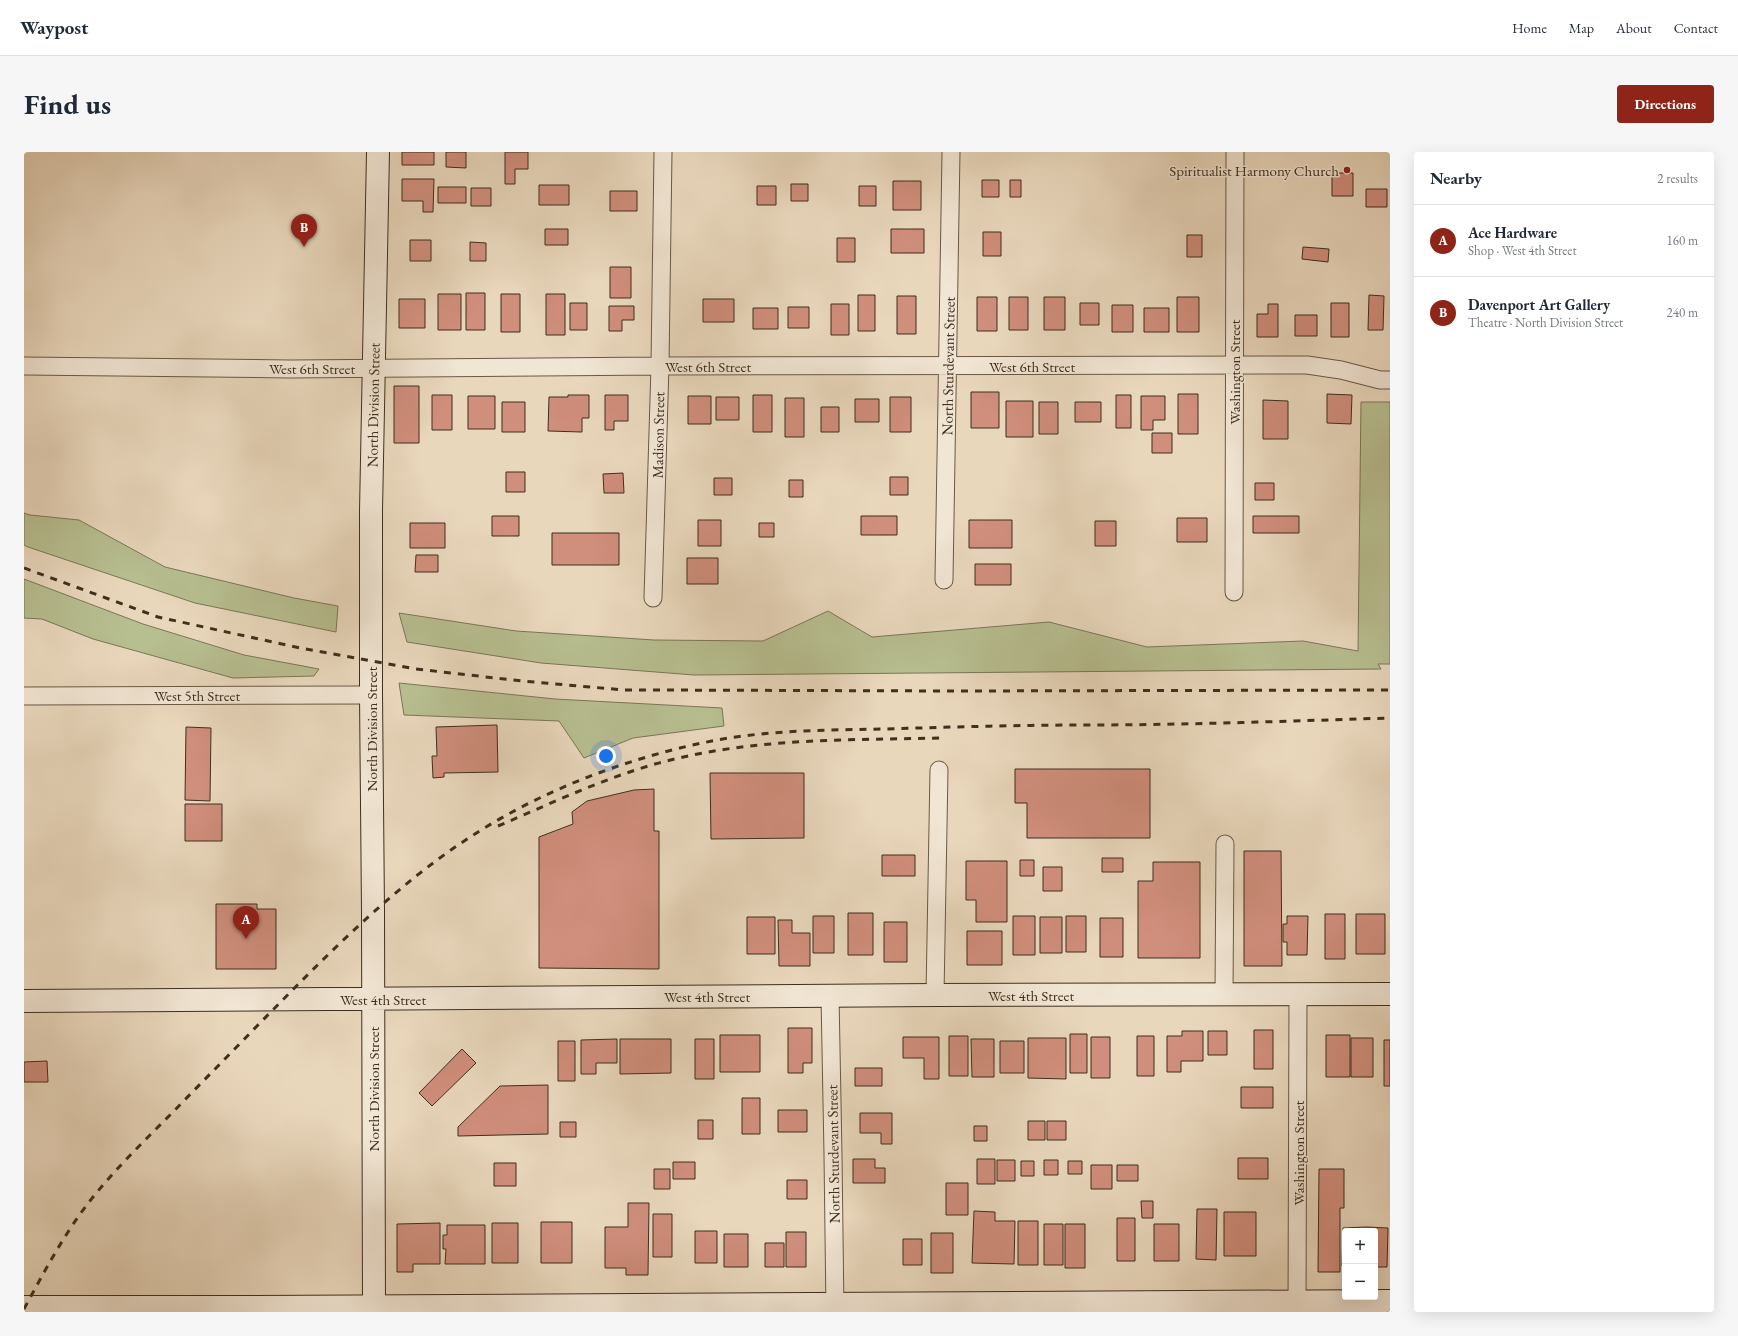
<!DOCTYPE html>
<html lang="en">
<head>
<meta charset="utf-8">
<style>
	:root { --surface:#fff; --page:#f6f6f7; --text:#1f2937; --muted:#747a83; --line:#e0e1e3; --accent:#8f2418 }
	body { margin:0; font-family:"EB Garamond",serif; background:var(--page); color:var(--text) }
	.controls { position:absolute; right:12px; bottom:12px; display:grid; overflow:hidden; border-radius:4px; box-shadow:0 4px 16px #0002 }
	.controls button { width:36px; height:36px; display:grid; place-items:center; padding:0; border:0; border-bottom:1px solid var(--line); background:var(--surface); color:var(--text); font:20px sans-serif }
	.you { position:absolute; left:582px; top:604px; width:14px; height:14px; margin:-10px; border:3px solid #fff; border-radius:50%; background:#1a73e8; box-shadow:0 0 0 6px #1a73e833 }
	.badge { display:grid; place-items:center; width:26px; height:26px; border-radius:50%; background:var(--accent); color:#fff; font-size:13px; font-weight:700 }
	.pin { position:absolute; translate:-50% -33px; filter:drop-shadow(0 1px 2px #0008) }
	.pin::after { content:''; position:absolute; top:21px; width:14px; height:12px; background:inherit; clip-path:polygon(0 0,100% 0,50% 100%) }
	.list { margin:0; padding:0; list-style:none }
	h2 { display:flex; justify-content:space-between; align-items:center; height:52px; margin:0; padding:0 16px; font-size:17px }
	h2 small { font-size:13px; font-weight:400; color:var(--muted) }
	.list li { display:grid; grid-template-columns:26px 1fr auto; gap:12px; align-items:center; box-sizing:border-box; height:72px; padding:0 16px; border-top:1px solid var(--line) }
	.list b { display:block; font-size:15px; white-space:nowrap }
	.list p { margin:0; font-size:13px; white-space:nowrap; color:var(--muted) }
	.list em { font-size:13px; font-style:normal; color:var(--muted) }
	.map { position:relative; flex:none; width:1366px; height:1160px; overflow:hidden; border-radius:4px }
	header { display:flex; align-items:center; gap:24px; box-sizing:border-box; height:56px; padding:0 20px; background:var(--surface); border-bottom:1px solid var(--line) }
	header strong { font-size:19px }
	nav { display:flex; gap:22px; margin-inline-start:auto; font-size:14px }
	.intro { display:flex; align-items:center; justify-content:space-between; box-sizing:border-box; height:96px; padding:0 24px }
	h1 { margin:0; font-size:28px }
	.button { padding:10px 18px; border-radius:4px; background:var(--accent); color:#fff; font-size:14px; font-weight:700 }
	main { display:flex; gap:24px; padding:0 24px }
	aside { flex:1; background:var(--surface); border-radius:4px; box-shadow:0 4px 16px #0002 }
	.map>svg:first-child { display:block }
	.green { fill:#b7be90; stroke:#7b7656 }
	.building { fill:#d08e7c; stroke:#3f2f1d }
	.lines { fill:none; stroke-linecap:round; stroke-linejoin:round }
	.minor-casing { stroke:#6a5945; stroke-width:19 }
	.secondary-casing { stroke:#3f2f1d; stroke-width:24 }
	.minor { stroke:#f1e5d3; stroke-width:17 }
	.secondary { stroke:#f1e5d3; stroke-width:22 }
	.rail { stroke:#3f2f1d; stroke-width:3; stroke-dasharray:7 7; stroke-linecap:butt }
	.poi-dot { fill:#8f2418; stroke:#f1e5d3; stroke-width:1.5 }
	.labels { text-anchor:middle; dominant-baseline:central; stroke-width:3; stroke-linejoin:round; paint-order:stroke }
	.poi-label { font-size:15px; fill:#3f2f1d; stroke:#f1e5d3; text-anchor:end }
	.street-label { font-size:15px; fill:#3f2f1d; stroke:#f1e5d3 }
</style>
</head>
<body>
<header>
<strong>Waypost</strong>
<nav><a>Home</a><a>Map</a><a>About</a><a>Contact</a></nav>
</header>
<div class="intro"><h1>Find us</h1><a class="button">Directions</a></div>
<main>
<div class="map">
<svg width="1366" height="1160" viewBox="0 0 1366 1160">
	<rect width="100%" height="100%" fill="#e9d7bc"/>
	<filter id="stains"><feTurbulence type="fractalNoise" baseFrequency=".005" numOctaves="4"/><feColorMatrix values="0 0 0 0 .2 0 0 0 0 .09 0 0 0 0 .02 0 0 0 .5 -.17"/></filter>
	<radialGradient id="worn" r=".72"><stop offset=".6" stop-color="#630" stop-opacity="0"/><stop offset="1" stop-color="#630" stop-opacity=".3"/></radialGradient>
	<path class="green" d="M 1337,250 L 1366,250 L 1366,512 L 1354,512 L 1357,517 L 670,523 L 517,511 L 383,490 L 375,461 L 492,479 L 630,488 L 739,489 L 804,459 L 848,485 L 1025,470 L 1123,495 L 1279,489 L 1334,499 Z
		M 0,361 L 6,363 L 55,368 L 141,415 L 270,446 L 314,454 L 312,480 L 171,451 L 4,395 L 0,393 Z
		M 0,427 L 119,472 L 220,503 L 295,517 L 290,524 L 209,526 L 69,487 L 18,467 L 0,466 Z
		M 375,531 L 531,547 L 698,556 L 700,574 L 609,586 L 560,606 L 535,569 L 380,563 Z"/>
	<path class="building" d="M 378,0 L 410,0 L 410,13 L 378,13 Z
		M 422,0 L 442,0 L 442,16 L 422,15 Z
		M 481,0 L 504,0 L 504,17 L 491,17 L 491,32 L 481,32 Z
		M 1308,21 L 1329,21 L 1329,44 L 1308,44 Z
		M 378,27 L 410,27 L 409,60 L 399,60 L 399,49 L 378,49 Z
		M 958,28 L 975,28 L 975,45 L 958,45 Z
		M 986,28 L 997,28 L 997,45 L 986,45 Z
		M 869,29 L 897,29 L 897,58 L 869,58 Z
		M 767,32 L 784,32 L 784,49 L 767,49 Z
		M 515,33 L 545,33 L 545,53 L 515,53 Z
		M 733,34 L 752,34 L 752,53 L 733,53 Z
		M 835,34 L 852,34 L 852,54 L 835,54 Z
		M 414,35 L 442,35 L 442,51 L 414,51 Z
		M 447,36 L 467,36 L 467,54 L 447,54 Z
		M 1342,37 L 1363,37 L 1363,55 L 1342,55 Z
		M 586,39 L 613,39 L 613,59 L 586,59 Z
		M 521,77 L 544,77 L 544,93 L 521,93 Z
		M 867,77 L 900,77 L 900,101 L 867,101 Z
		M 959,80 L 977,80 L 977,104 L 959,104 Z
		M 1163,83 L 1178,83 L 1178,105 L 1163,105 Z
		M 813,86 L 831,86 L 831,110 L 813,110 Z
		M 386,88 L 407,88 L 407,109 L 386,109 Z
		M 446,90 L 462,91 L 462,109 L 446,109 Z
		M 1279,95 L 1305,97 L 1304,110 L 1278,107 Z
		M 586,115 L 607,115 L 607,146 L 586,146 Z
		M 442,141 L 461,141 L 461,178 L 442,178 Z
		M 414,142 L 437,142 L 437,178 L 414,178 Z
		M 477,142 L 496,142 L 496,180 L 477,180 Z
		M 522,142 L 541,142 L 541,183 L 522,183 Z
		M 834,143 L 851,143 L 851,179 L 834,179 Z
		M 1345,143 L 1360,144 L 1359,178 L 1344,178 Z
		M 873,144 L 892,144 L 892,182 L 873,182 Z
		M 953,145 L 973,145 L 973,179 L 953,179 Z
		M 985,145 L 1004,145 L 1004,178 L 985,178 Z
		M 1020,145 L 1041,145 L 1041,178 L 1020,178 Z
		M 1153,145 L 1175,145 L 1175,180 L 1153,180 Z
		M 375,147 L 401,147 L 401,176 L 375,176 Z
		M 679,147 L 710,147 L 710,170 L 679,170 Z
		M 546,151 L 563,151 L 563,178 L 546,178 Z
		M 1056,151 L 1075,151 L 1075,173 L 1056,173 Z
		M 1307,151 L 1325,151 L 1325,185 L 1307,185 Z
		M 807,152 L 825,152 L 825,183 L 807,183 Z
		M 1244,152 L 1254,152 L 1254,185 L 1233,185 L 1233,162 L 1244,162 Z
		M 1088,153 L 1109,153 L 1109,180 L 1088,180 Z
		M 585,154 L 610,154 L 610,168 L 598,168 L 598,179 L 585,179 Z
		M 764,155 L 785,155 L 785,176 L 764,176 Z
		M 729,156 L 754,156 L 754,177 L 729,177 Z
		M 1120,156 L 1145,156 L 1145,180 L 1120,180 Z
		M 1271,163 L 1293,163 L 1293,184 L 1271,184 Z
		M 370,234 L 395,234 L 395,291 L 370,291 Z
		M 947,240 L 975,240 L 975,276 L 947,276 Z
		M 1154,242 L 1174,242 L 1174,282 L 1154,282 Z
		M 1303,242 L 1328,243 L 1327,272 L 1303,271 Z
		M 408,243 L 428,243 L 428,278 L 408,278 Z
		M 544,243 L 565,243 L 565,266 L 558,266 L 558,280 L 524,279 L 525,245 L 544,245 Z
		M 581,243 L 604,243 L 604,269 L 590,269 L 590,278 L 581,278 Z
		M 729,243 L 748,243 L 748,280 L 729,280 Z
		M 1092,243 L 1107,243 L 1107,276 L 1092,276 Z
		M 444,244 L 471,244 L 471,277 L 444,277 Z
		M 664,244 L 687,244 L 687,272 L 664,272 Z
		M 1117,244 L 1141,244 L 1141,268 L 1129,268 L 1129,278 L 1117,278 Z
		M 692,245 L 715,245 L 715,268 L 692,268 Z
		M 866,245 L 887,245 L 887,280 L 866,280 Z
		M 761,246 L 780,246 L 780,285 L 761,285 Z
		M 831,247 L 855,247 L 855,270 L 831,270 Z
		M 1239,248 L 1264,249 L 1264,287 L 1239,287 Z
		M 982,249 L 1009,249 L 1009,285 L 982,285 Z
		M 478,250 L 501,250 L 501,280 L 478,280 Z
		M 1015,250 L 1034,250 L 1034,282 L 1015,282 Z
		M 1051,250 L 1077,250 L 1077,270 L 1051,270 Z
		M 797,255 L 815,255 L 815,280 L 797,280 Z
		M 1128,281 L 1148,281 L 1148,301 L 1128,301 Z
		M 482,320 L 501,320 L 501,340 L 482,340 Z
		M 599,321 L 600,341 L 580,341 L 579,322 Z
		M 866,325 L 884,325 L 884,343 L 866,343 Z
		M 690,326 L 708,326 L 708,343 L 690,343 Z
		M 765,328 L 779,328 L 779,345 L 765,345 Z
		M 1231,331 L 1250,331 L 1250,348 L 1231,348 Z
		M 468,364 L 495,364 L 495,384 L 468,384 Z
		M 837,364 L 873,364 L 873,383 L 837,383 Z
		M 1229,364 L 1275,364 L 1275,381 L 1229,381 Z
		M 1153,366 L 1183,366 L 1183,390 L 1153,390 Z
		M 674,368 L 697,368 L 697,394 L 674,394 Z
		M 945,368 L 988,368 L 988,396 L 945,396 Z
		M 1071,369 L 1092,369 L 1092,394 L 1071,394 Z
		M 386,371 L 421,371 L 421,396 L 386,396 Z
		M 735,371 L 750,371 L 750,385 L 735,385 Z
		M 528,381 L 595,381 L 595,413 L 528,413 Z
		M 392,403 L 414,403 L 414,420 L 391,420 Z
		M 663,406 L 694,406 L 694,432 L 663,432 Z
		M 951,412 L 987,412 L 987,433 L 951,433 Z
		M 473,573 L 474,620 L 420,621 L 420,625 L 409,626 L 408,604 L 413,604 L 412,575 Z
		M 162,575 L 187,576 L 186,649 L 161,648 Z
		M 991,617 L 1126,617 L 1126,686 L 1003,686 L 1003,651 L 991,651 Z
		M 686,621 L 780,621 L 780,686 L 687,687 Z
		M 630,637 L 630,679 L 635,679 L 635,817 L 515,816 L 515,685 L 549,672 L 548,660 L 563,649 L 610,638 Z
		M 161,652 L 198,652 L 198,689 L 161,689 Z
		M 1220,699 L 1257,699 L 1258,814 L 1220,814 Z
		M 858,703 L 891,703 L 891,724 L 858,724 Z
		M 1078,706 L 1099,706 L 1099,720 L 1078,720 Z
		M 996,708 L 1010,708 L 1010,724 L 996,724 Z
		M 942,709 L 983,709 L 983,770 L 952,770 L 952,748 L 942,748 Z
		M 1129,710 L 1176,710 L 1176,806 L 1114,806 L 1114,729 L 1129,729 Z
		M 1019,715 L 1038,715 L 1038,739 L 1019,739 Z
		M 192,752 L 233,752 L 233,757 L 252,757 L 252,817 L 192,817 Z
		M 824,761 L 849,761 L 849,803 L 824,803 Z
		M 1301,762 L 1321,762 L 1321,807 L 1301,807 Z
		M 1332,762 L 1361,762 L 1361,802 L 1332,802 Z
		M 789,764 L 810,764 L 810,801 L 789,801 Z
		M 989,764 L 1011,764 L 1011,803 L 989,803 Z
		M 1042,764 L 1062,764 L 1062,800 L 1042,800 Z
		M 1263,764 L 1284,764 L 1283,803 L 1263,803 L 1263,790 L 1259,790 L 1259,772 L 1263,772 Z
		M 723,765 L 751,765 L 751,802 L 723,802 Z
		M 1016,765 L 1038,765 L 1038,801 L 1016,801 Z
		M 1076,766 L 1099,766 L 1099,805 L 1076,805 Z
		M 754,768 L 768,768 L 768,781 L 786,781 L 786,814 L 755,814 Z
		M 860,770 L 883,770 L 883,810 L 860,810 Z
		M 943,779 L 978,779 L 978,813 L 943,813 Z
		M 764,876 L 788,876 L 788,911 L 779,911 L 779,921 L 764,921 Z
		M 1230,878 L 1249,878 L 1249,917 L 1230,917 Z
		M 1158,879 L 1179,879 L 1179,909 L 1157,909 L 1157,920 L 1143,920 L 1143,884 L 1158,884 Z
		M 1184,879 L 1203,879 L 1203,903 L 1184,903 Z
		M 1046,882 L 1063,882 L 1063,921 L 1046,921 Z
		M 696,883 L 736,883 L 736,920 L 696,920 Z
		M 1302,883 L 1326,883 L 1326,925 L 1302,925 Z
		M 925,884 L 944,884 L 944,924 L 925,924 Z
		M 1113,884 L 1130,884 L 1130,924 L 1113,924 Z
		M 879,885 L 915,885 L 915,927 L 900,927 L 900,906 L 879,906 Z
		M 1067,885 L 1086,885 L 1086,926 L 1067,926 Z
		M 1004,886 L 1042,886 L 1042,927 L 1004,926 Z
		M 1327,886 L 1349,886 L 1349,925 L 1327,925 Z
		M 593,887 L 593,911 L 572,911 L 572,922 L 557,922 L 557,888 Z
		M 596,887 L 647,887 L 647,921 L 596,922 Z
		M 671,887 L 690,887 L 690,927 L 671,927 Z
		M 947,887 L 970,887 L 970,925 L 948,925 Z
		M 1360,888 L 1366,888 L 1366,934 L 1360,934 Z
		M 534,889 L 551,889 L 551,929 L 534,929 Z
		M 976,889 L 1000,889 L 1000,921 L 976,921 Z
		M 438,897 L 452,911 L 408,954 L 395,941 Z
		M 23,909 L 24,930 L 0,930 L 0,910 Z
		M 831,916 L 858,916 L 858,934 L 831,934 Z
		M 524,933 L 524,982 L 434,984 L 434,975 L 476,934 Z
		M 1217,935 L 1249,935 L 1249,956 L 1217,956 Z
		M 718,946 L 736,946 L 736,982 L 718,982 Z
		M 754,958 L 783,958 L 783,980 L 754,980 Z
		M 836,961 L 868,961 L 868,992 L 857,992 L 857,981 L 836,981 Z
		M 674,968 L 689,968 L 689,987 L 674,987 Z
		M 1004,969 L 1021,969 L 1021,988 L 1004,988 Z
		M 1023,969 L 1042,969 L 1042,988 L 1023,988 Z
		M 536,970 L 552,970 L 552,985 L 536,985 Z
		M 950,974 L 963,974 L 963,989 L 950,989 Z
		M 1214,1006 L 1244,1006 L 1244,1027 L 1214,1027 Z
		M 829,1007 L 851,1007 L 851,1016 L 861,1016 L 861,1031 L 829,1031 Z
		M 953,1007 L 971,1007 L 971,1032 L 953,1032 Z
		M 973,1008 L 991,1008 L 991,1029 L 973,1029 Z
		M 1020,1008 L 1034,1008 L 1034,1023 L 1020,1023 Z
		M 997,1009 L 1010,1009 L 1010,1024 L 997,1024 Z
		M 1044,1009 L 1058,1009 L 1058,1022 L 1044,1022 Z
		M 649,1010 L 671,1010 L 671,1027 L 649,1027 Z
		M 470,1011 L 492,1011 L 492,1034 L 470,1034 Z
		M 1067,1013 L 1088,1013 L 1088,1037 L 1067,1037 Z
		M 1093,1013 L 1114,1013 L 1114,1029 L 1093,1029 Z
		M 630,1017 L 646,1017 L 646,1037 L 630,1037 Z
		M 1295,1017 L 1320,1017 L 1320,1056 L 1316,1056 L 1316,1120 L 1294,1120 Z
		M 763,1028 L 783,1028 L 783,1047 L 763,1047 Z
		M 922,1031 L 944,1031 L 944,1063 L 922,1063 Z
		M 1117,1049 L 1129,1049 L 1129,1066 L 1118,1066 Z
		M 604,1051 L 625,1051 L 624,1123 L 602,1123 L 602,1116 L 581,1116 L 581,1075 L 604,1075 Z
		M 1173,1057 L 1193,1057 L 1192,1108 L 1172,1107 Z
		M 950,1059 L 971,1060 L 971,1069 L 991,1069 L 990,1112 L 948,1111 Z
		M 1200,1060 L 1232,1060 L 1232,1104 L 1200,1104 Z
		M 629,1062 L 648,1062 L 648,1105 L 629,1105 Z
		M 1093,1066 L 1111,1066 L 1111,1109 L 1093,1109 Z
		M 994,1069 L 1014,1069 L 1014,1113 L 994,1113 Z
		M 517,1070 L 548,1070 L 548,1111 L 517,1111 Z
		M 416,1071 L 416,1112 L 389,1112 L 389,1120 L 373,1120 L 373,1072 Z
		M 468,1071 L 494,1071 L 494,1111 L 468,1111 Z
		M 1020,1072 L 1039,1072 L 1039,1113 L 1020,1113 Z
		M 1041,1072 L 1061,1072 L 1061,1116 L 1041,1116 Z
		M 1130,1072 L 1155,1072 L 1155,1109 L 1130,1109 Z
		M 423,1073 L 461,1073 L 461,1112 L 421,1112 L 422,1097 L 419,1097 L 419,1083 L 423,1083 Z
		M 1342,1075 L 1364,1076 L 1363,1115 L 1351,1115 L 1351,1079 L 1321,1079 L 1321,1114 L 1318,1114 L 1319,1076 Z
		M 671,1079 L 693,1079 L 693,1111 L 671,1111 Z
		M 762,1080 L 782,1080 L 782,1115 L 762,1115 Z
		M 907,1081 L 929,1081 L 929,1121 L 907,1121 Z
		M 700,1082 L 724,1082 L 724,1115 L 700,1115 Z
		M 879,1087 L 898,1087 L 898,1113 L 879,1113 Z
		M 741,1091 L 760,1091 L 760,1115 L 741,1115 Z"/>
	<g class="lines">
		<defs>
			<path id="minor" d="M 0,214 L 266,217 L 636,214 L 1283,213 L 1317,218 L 1356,228 L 1366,228
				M 920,428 L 927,0
				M 1210,440 L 1211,0
				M 629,446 L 636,214 L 639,0
				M 0,544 L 347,543
				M 911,843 L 915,618
				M 1200,843 L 1201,692
				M 806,844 L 809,1002 L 811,1160
				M 1273,1160 L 1274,842"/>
			<path id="secondary" d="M 0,849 L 911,843 L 1366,842
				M 0,1155 L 227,1155 L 1366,1149
				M 350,1155 L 349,759 L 347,543 L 347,359 L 354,0"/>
		</defs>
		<use href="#minor" class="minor-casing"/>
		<use href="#secondary" class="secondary-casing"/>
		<use href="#minor" class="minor"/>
		<use href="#secondary" class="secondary"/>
		<path class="rail" d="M 0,416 L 134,465 L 276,496 L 392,517 L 498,529 L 600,538 L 628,538 L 932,539 L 1366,538
			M 474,674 C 533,649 592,620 655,606 C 741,586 830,588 918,586
			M 0,1157 C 19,1122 38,1086 62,1054 C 88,1020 119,990 149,960 C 177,931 205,903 233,874 C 304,802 375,728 462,675 C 528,635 603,607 678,591 C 738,578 800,578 861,577 C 928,575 995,573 1062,573 C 1163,573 1265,569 1366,566"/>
	</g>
	<circle class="poi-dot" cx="1323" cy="18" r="4"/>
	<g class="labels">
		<g class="poi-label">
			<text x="1315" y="18">Spiritualist Harmony Church</text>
		</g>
		<g class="street-label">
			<text x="684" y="214">West 6th Street</text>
			<text transform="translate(924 214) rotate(-89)">North Sturdevant Street</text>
			<text x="1008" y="214">West 6th Street</text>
			<text x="288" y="216">West 6th Street</text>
			<text transform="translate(1210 220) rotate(-90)">Washington Street</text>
			<text transform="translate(349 253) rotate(-89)">North Division Street</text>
			<text transform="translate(634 283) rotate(-89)">Madison Street</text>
			<text x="173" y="543">West 5th Street</text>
			<text transform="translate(347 577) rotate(-90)">North Division Street</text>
			<text x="1007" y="843">West 4th Street</text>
			<text x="683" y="844">West 4th Street</text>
			<text x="359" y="847">West 4th Street</text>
			<text transform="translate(349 937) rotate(-90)">North Division Street</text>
			<text transform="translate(1274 1001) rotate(-90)">Washington Street</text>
			<text transform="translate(809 1002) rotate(-91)">North Sturdevant Street</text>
		</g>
	</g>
	<rect width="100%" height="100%" filter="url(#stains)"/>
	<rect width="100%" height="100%" fill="url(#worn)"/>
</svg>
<div class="controls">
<button>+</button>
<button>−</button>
</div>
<div class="you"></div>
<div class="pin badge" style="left:222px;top:787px">A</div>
<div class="pin badge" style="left:280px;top:95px">B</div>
</div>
<aside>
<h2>Nearby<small>2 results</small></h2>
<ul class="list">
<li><span class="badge">A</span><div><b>Ace Hardware</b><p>Shop · West 4th Street</p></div><em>160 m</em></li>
<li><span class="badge">B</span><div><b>Davenport Art Gallery</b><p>Theatre · North Division Street</p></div><em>240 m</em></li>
</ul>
</aside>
</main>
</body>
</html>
